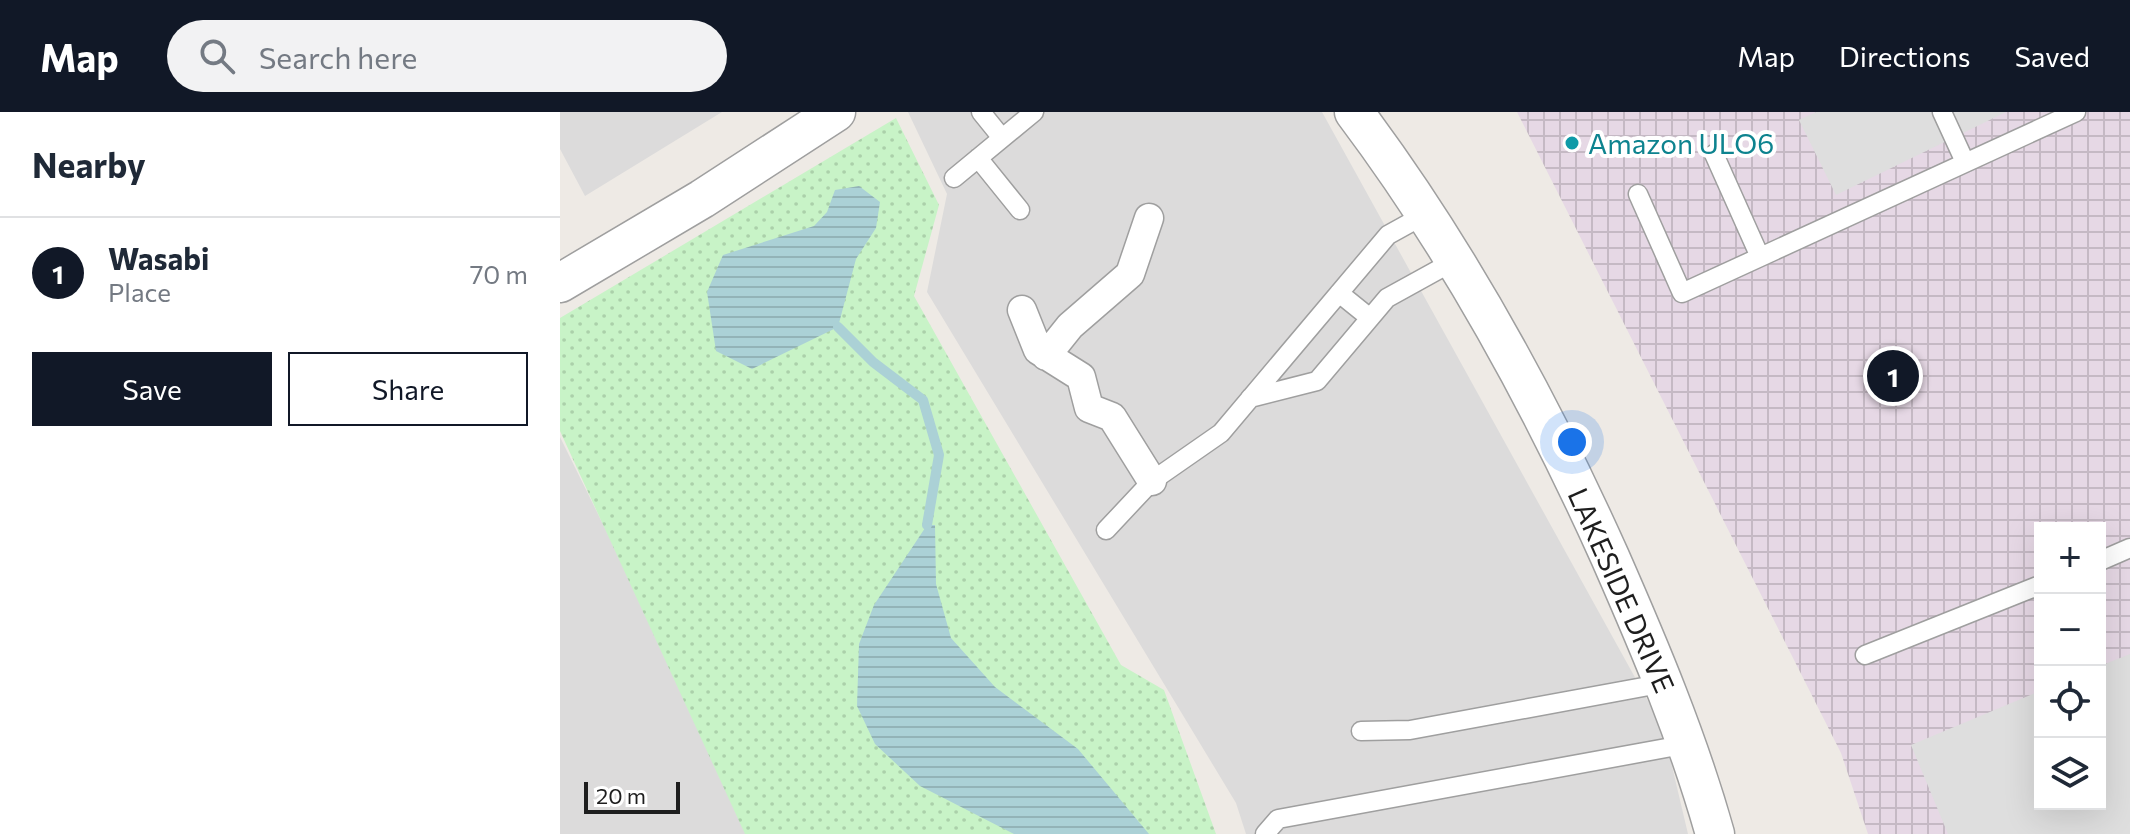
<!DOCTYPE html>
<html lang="en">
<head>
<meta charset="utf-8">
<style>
	:root { --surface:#fff; --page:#f2f2f3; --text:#1f2937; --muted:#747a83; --line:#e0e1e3; --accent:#111827 }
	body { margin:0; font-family:Commissioner,sans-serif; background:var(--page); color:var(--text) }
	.controls { position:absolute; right:24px; bottom:24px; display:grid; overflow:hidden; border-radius:0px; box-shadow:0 8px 32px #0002 }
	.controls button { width:72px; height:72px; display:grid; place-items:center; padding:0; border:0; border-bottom:2px solid var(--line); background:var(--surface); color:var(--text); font:40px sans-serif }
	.scale { position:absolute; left:24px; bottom:20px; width:96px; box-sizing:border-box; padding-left:8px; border:4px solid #1e1e1e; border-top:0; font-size:22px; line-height:28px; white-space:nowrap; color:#1e1e1e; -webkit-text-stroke:6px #fff; paint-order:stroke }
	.you { position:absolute; left:1012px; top:330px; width:28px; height:28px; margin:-20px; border:6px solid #fff; border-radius:50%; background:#1a73e8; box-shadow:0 0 0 12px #1a73e833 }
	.badge { display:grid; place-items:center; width:52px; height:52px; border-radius:50%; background:var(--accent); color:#fff; font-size:26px; font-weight:700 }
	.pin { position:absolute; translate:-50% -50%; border:4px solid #fff; box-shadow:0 2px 8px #0006 }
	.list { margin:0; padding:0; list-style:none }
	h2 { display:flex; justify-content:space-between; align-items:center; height:104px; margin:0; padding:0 32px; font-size:34px }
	h2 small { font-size:26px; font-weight:400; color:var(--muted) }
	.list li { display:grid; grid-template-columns:52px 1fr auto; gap:24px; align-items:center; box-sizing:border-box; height:112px; padding:0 32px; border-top:2px solid var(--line) }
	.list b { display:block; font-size:30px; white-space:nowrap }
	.list p { margin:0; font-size:26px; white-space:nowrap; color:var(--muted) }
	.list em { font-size:26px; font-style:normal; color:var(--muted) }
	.actions { display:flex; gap:16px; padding:24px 32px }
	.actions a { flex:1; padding:18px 0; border:2px solid var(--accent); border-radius:0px; text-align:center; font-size:28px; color:var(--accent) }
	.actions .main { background:var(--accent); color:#fff }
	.icon { flex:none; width:44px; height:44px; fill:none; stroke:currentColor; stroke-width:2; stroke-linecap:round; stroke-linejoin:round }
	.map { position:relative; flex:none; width:1570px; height:722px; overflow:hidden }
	header { display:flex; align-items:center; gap:48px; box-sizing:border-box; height:112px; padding:0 40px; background:var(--accent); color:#fff }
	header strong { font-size:38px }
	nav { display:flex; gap:44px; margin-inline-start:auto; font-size:28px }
	.search { width:560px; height:72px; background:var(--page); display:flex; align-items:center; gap:20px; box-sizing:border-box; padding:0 28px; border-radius:44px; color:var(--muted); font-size:30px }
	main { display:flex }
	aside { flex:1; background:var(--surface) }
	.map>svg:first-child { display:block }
	.residential { fill:#dcdbdb }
	.industrial { fill:url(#industrial-grid); fill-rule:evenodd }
	.park { fill:url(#park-dots) }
	.parking { fill:#dedede }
	.water { fill:url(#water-rules) }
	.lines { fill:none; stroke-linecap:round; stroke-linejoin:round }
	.stream { stroke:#abd1d6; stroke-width:10 }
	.service-casing { stroke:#9f9f9f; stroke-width:21 }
	.pedestrian-casing { stroke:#9f9f9f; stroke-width:31 }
	.minor-casing { stroke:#9f9f9f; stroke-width:41 }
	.service { stroke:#fff; stroke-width:18 }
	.pedestrian { stroke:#fff; stroke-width:28 }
	.minor { stroke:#fff; stroke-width:38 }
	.culture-dot { fill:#0f9aa8; stroke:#fff; stroke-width:3 }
	.labels { text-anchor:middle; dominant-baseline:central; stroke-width:8; stroke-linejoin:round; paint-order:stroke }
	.culture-label { font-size:28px; fill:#0d838f; stroke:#fff; text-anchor:start }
	.street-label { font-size:28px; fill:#1e1e1e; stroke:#fff }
</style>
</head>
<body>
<header>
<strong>Map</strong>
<div class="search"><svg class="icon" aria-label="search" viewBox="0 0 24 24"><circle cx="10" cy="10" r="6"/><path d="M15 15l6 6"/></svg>Search here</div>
<nav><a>Map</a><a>Directions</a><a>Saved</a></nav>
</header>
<main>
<aside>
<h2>Nearby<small></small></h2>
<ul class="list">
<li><span class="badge">1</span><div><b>Wasabi</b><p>Place</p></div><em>70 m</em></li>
</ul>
<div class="actions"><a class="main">Save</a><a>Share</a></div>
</aside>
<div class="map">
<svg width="1570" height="722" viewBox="0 0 1570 722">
	<defs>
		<pattern id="industrial-grid" width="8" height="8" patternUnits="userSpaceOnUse" patternTransform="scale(2)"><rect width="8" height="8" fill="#e6d8e5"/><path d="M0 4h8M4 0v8" fill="none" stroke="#c5b9c4"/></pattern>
		<pattern id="park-dots" width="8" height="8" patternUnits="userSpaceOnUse" patternTransform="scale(2)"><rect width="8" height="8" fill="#c8f3c7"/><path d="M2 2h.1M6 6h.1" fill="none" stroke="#abd0aa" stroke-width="1.8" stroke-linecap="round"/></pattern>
		<pattern id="water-rules" width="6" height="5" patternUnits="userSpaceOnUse" patternTransform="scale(2)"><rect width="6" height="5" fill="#abd1d6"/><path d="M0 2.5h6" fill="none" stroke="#93b3b7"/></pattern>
	</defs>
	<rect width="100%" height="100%" fill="#eeeae5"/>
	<path class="residential" d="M 0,0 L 162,0 L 25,84 L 0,37 Z
		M 348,0 L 762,0 L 1103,616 L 1128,722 L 686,722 L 676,691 L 367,180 L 387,82 Z
		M 0,325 L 196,722 L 0,722 Z"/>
	<path class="industrial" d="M 957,0 L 1570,0 L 1570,722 L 1308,722 L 1281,641 ZM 1480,416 L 1540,416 L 1540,692 L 1480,692 Z"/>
	<path class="park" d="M 336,6 L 379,93 L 354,184 L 561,553 L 604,578 L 656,722 L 185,722 L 0,319 L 0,206 Z"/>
	<path class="parking" d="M 1256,0 L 1446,0 L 1276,83 L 1239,8 Z
		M 1570,542 L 1570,722 L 1388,722 L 1351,633 L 1480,579 L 1480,692 L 1540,692 L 1540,554 Z"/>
	<path class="water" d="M 299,74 L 320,90 L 316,116 L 296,147 L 278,215 L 192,257 L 156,239 L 147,180 L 163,143 L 254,114 L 267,100 L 275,78 Z
		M 367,413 L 375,413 L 376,472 L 391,526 L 435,575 L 518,637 L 589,722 L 454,722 L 360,674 L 315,632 L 297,594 L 299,532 L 314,493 Z"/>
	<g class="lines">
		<path class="stream" d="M 278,215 L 313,250 L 363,288 L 379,343 L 367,413"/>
		<defs>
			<path id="service" d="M 421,0 L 442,26
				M 1382,0 L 1405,50
				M 1154,42 L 1200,145
				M 418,46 L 460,98
				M 394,66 L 474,0
				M 1078,82 L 1122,181 L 1516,0
				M 779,181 L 810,206
				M 690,286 L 757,269 L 827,186 L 894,149
				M 546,418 L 592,369 L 661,321 L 828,123 L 866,102
				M 1540,449 L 1570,436
				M 1305,543 L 1480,473
				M 801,619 L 850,618 L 1105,571
				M 705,722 L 718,707 L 1128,632"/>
			<path id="pedestrian" d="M 462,198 L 478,238 L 521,265 L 529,296 L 552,305 L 592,369
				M 486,244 L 510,214 L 570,162 L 589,106"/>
			<path id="minor" d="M 794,0 C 897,137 980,289 1050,445 C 1090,536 1128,626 1155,722
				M 0,171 L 142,87 L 276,0"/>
		</defs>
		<use href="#service" class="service-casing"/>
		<use href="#pedestrian" class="pedestrian-casing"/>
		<use href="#minor" class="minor-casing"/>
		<use href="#service" class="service"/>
		<use href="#pedestrian" class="pedestrian"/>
		<use href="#minor" class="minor"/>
	</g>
	<circle class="culture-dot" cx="1012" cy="31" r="8"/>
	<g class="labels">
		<g class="culture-label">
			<text x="1028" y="31">Amazon ULO6</text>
		</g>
		<g class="street-label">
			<text transform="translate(1062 478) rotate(66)">LAKESIDE DRIVE</text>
		</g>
	</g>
</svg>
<div class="controls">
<button>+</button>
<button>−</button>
<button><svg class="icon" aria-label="locate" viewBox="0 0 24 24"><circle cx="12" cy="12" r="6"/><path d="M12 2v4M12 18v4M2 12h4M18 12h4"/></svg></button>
<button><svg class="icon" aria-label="layers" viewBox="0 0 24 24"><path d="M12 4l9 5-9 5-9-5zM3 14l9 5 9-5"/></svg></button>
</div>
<div class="scale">20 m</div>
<div class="you"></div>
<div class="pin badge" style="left:1333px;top:264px">1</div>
</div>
</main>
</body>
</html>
